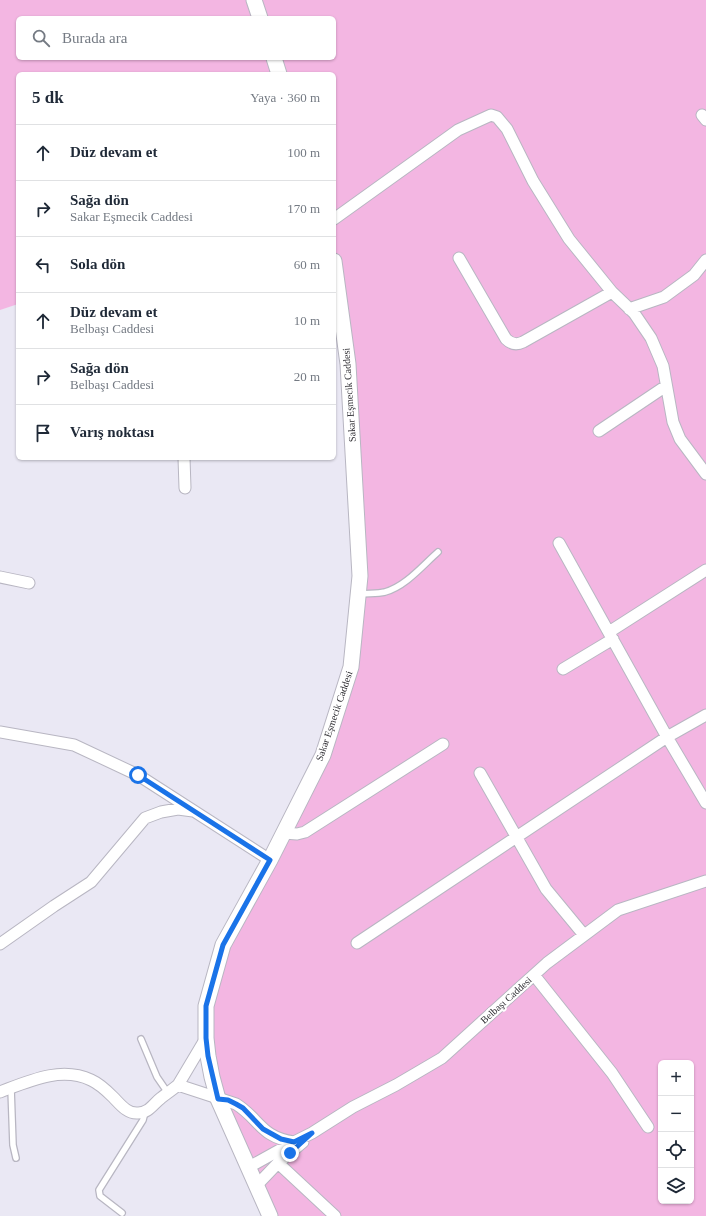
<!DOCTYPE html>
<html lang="tr">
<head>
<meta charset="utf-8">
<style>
	:root { --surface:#fff; --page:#f6f6f7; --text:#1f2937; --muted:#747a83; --line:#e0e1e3 }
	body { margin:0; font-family:Georgia,serif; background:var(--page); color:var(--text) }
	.controls { position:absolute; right:12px; bottom:12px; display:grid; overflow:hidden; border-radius:6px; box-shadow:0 1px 3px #0004 }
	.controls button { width:36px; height:36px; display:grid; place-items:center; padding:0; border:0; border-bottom:1px solid var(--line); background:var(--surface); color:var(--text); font:20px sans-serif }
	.stop { position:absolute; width:12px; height:12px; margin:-9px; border:3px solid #1a73e8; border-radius:50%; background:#fff }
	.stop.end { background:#1a73e8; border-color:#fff; box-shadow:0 1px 4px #0008 }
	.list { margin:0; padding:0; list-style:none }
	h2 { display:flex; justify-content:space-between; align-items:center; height:52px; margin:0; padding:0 16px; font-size:17px }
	h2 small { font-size:13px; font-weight:400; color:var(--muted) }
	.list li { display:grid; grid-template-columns:26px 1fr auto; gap:12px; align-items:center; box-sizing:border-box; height:56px; padding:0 16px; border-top:1px solid var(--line) }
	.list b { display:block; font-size:15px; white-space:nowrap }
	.list p { margin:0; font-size:13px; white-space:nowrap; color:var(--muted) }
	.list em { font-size:13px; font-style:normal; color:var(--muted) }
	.icon { flex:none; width:22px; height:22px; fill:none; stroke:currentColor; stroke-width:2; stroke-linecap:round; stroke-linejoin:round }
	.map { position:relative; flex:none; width:706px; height:1216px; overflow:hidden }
	.search { position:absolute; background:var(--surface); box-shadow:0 1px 3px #0004; left:16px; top:16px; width:320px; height:44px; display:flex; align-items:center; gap:10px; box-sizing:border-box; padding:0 14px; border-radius:6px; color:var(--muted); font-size:15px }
	.panel { position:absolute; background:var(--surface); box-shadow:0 1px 3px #0004; left:16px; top:72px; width:320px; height:388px; border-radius:6px }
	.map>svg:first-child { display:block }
	.green { fill:#f3b6e2; fill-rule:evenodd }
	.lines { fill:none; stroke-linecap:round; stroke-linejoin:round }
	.lane-casing { stroke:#b8b6c2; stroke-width:8 }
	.street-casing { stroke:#b8b6c2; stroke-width:13 }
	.secondary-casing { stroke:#b8b6c2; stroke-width:17 }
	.lane { stroke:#fff; stroke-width:5.5 }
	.street { stroke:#fff; stroke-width:11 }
	.secondary { stroke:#fff; stroke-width:15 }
	.route { stroke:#1a73e8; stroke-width:5 }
	.labels { text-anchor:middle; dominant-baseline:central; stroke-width:4; stroke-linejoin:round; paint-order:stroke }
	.street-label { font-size:10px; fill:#2e2d32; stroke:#fff }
</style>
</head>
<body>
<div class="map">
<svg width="706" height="1216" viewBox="0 0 706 1216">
	<rect width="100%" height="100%" fill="#eae8f4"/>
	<path class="green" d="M 0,0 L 706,0 L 706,1216 L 270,1216 L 236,1146 L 208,1030 L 218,965 L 313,773 L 357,621 L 334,255 L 334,74 L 18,74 L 18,304 L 0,310 ZM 18,18 L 334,18 L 334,58 L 18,58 ZM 661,1063 L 691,1063 L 691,1201 L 661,1201 Z"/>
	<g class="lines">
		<defs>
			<path id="lane" d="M 360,594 C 368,593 377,594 385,592 C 406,586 422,566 438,552
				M 141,1039 L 157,1077 L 168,1093
				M 11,1088 L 13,1145 L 16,1158
				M 122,1213 L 100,1196 L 99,1190 L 143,1120 L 145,1112"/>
			<path id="street" d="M 702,115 L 706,120
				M 334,219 L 458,130 L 491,115 L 497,117 L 507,129 L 533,181 L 569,239 L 612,292
				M 459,258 L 506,339 C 511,344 517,345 523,342 L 612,292 L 634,313 L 651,338 L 663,366 L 673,422 L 680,439 L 706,474
				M 629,309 L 664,297 L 694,275 L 706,260
				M 599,431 L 666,386
				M 184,458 L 185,488
				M 559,543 L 667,737 L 706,803
				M 0,577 L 29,583
				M 609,632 L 706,570
				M 563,669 L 613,639
				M 0,732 L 74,745 L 138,775 L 270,860
				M 480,773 L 546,889 L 584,935
				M 284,833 L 297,834 L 305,832 L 443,744
				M 357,943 L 667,737 L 706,715
				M 0,944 L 54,906 L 91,882 L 145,818 L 161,812 L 178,809 L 193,811
				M 534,975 L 612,1073 L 648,1127
				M 178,1085 L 206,1038
				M 0,1092 C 29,1081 61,1066 91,1080 C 100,1084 107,1091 113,1097 C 120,1104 127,1114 138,1113 C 149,1113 153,1104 161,1098 C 166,1094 172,1090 178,1085 L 236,1104 C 260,1119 260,1137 294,1142
				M 278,1163 L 335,1216
				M 249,1167 L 294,1142 L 312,1133 L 353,1107 L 396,1085 L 442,1058 L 547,963 L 618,910 L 706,881
				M 257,1185 L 278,1163 L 303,1142"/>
			<path id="secondary" d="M 254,0 L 260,18
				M 274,58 L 279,74
				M 270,1216 L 218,1099 L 212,1077 L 208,1056 L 206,1038 L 206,1006 L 223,945 L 270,860 L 323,755 L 351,667 L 360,576 L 348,364 L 334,261"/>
		</defs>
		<use href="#lane" class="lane-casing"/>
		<use href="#street" class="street-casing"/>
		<use href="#secondary" class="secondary-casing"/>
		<use href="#lane" class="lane"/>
		<use href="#street" class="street"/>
		<use href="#secondary" class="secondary"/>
	</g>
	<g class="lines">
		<path class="route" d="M 138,775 L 270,860 L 223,945 L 206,1006 L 206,1038 L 208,1056 L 218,1099 L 228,1100 L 236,1104 L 243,1108 L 263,1129 L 281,1139 L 294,1142 L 312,1133 L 290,1153"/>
	</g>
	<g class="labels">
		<g class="street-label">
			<text transform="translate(349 395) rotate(-94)">Sakar Eşmecik Caddesi</text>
			<text transform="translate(334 716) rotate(-71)">Sakar Eşmecik Caddesi</text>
			<text transform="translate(506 1000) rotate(-42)">Belbaşı Caddesi</text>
		</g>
	</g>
</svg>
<div class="controls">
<button>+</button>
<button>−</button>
<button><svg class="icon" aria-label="locate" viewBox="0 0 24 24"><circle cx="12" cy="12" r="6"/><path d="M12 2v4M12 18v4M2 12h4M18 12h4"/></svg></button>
<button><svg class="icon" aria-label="layers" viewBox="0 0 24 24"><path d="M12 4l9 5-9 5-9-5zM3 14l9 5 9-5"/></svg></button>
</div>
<div class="stop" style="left:138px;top:775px"></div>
<div class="stop end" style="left:290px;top:1153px"></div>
<div class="search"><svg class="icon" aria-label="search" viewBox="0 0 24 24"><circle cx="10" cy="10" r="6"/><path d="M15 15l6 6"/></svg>Burada ara</div>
<section class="panel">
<h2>5 dk<small>Yaya · 360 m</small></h2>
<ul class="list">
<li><svg class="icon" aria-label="ahead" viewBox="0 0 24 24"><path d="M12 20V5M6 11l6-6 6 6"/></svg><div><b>Düz devam et</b></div><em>100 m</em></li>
<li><svg class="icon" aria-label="right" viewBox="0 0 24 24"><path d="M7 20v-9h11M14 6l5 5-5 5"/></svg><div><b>Sağa dön</b><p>Sakar Eşmecik Caddesi</p></div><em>170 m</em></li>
<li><svg class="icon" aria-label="left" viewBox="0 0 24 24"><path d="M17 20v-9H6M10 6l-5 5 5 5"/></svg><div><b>Sola dön</b></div><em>60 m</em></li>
<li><svg class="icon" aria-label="ahead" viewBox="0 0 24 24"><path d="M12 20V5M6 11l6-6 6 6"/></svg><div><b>Düz devam et</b><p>Belbaşı Caddesi</p></div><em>10 m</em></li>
<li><svg class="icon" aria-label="right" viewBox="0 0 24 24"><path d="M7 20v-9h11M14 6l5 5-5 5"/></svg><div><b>Sağa dön</b><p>Belbaşı Caddesi</p></div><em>20 m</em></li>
<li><svg class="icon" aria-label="arrive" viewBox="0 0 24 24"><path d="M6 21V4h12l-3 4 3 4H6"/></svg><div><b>Varış noktası</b></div></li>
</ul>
</section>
</div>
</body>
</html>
